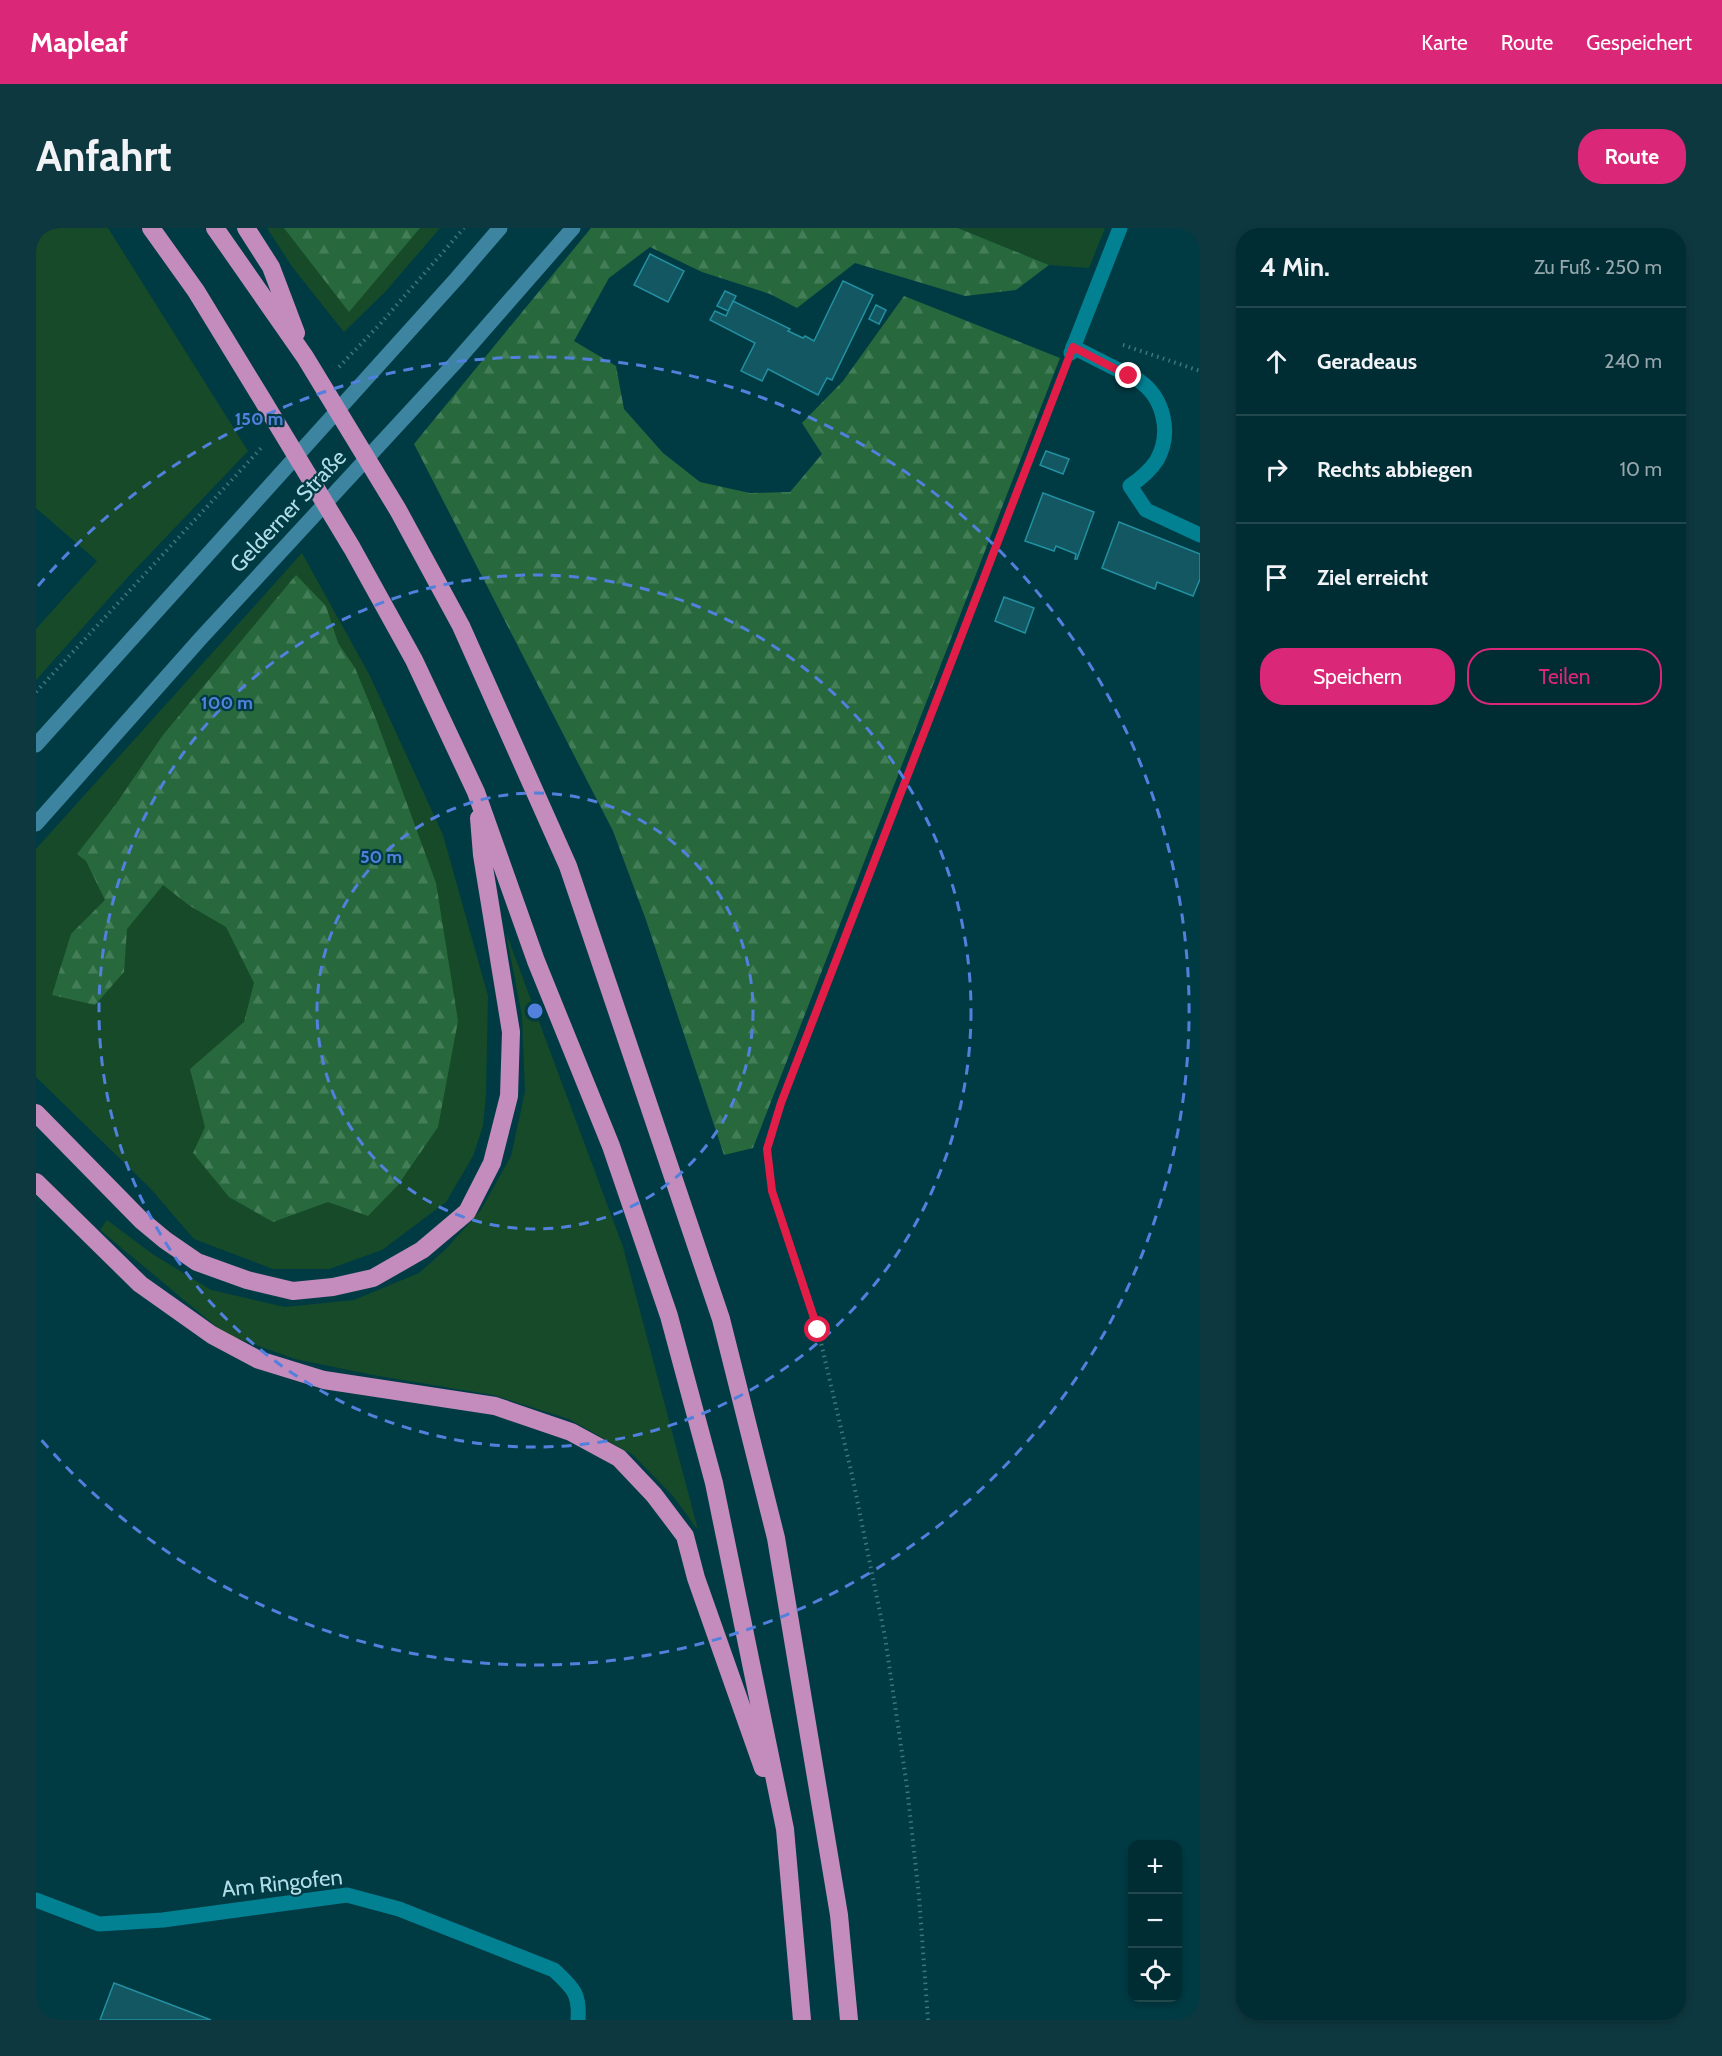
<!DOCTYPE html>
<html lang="de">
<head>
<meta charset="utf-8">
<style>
	:root { --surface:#002c33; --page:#0e383f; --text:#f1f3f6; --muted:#95a7ac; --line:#22484e; --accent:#db2777 }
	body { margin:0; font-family:Cabin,sans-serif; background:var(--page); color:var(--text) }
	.controls { position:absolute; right:18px; bottom:18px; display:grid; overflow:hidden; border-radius:12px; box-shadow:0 3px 9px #0003 }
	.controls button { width:54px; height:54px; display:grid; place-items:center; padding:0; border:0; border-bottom:2px solid var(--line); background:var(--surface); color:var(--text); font:30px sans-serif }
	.stop { position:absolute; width:18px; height:18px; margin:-14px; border:4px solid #e11d48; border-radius:50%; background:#fff }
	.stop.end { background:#e11d48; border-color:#fff; box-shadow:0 2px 6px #0008 }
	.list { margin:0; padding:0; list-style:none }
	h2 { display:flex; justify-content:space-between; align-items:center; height:78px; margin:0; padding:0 24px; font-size:26px }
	h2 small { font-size:20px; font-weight:400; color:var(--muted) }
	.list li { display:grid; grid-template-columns:39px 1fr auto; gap:18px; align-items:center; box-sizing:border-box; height:108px; padding:0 24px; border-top:2px solid var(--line) }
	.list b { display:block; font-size:22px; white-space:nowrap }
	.list em { font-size:20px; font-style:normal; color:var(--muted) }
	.actions { display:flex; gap:12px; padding:18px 24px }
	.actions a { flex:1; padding:14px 0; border:2px solid var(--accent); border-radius:24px; text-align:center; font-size:21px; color:var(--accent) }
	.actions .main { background:var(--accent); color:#fff }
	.icon { flex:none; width:33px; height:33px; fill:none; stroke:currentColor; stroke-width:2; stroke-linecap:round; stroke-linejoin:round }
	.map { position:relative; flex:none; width:1164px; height:1792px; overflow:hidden; border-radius:24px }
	header { display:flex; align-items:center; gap:36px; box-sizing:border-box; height:84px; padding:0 30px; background:var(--accent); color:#fff }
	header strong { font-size:28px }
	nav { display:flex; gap:33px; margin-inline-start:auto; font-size:21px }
	.intro { display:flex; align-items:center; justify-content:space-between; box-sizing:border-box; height:144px; padding:0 36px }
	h1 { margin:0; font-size:42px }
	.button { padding:15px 27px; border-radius:24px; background:var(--accent); color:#fff; font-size:21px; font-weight:700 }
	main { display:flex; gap:36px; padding:0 36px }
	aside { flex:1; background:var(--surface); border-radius:24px; box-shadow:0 3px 9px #0003 }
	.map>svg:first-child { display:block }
	.green { fill:#174a28 }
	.forest { fill:url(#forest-firs) }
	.building { fill:#125762; stroke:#2390a1; stroke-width:1.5 }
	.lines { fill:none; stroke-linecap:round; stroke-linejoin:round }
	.path { stroke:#3f757e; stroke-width:4; stroke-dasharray:1.5 4.5; stroke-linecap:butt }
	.lane { stroke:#028192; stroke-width:15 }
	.street { stroke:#028192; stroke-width:15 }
	.secondary { stroke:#3c849f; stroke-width:15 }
	.highway { stroke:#c48bbd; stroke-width:18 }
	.route { stroke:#e11d48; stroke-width:8 }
	.ring { fill:none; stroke:#5180dd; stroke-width:3; stroke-dasharray:10 8 }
	.labels { text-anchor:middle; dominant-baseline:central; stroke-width:4.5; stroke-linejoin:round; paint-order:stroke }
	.street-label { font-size:22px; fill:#b1dee6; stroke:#003b44 }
	.centre { fill:#5180dd; stroke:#003b44; stroke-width:3 }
	.ring-label { font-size:18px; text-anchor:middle; font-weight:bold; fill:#5180dd; stroke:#003b44; stroke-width:4.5; stroke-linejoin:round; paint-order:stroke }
</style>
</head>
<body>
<header>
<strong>Mapleaf</strong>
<nav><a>Karte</a><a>Route</a><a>Gespeichert</a></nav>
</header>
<div class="intro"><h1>Anfahrt</h1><a class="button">Route</a></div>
<main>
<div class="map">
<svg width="1164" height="1792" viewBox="0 0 1164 1792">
	<defs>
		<pattern id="forest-firs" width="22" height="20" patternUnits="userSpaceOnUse" patternTransform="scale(1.5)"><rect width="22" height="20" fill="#27693c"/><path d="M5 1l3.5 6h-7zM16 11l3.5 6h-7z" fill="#447e58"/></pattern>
	</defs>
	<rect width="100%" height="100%" fill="#003b44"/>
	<path class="green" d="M 0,0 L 72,0 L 212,223 L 91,350 L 0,452 L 0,401 L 61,333 L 0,280 Z
		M 231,0 L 404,0 L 350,63 L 308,104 L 257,40 Z
		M 922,0 L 1069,0 L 1053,40 L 1013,37 Z
		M 266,325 L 334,448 L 407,607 L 452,768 L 450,865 L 447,898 L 437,928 L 410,974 L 346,1022 L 293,1041 L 237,1041 L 158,1011 L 114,960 L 0,849 L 0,621 Z
		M 470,705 L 587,1019 L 662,1302 L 637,1268 L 597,1227 L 533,1191 L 457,1167 L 337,1147 L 259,1131 L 189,1106 L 64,1002 L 71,992 L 115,1025 L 175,1062 L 249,1079 L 318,1072 L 383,1045 L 410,1021 L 445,982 L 475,928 L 489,864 L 486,788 Z"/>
	<path class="forest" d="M 248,0 L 384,0 L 313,84 Z
		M 555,0 L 922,0 L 1013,37 L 980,62 L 929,68 L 819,35 L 761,80 L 734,66 L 666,44 L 614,19 L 573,50 L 538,113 L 580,138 L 588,181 L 627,225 L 664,254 L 714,265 L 754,264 L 786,226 L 766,195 L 807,153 L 868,68 L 1024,130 L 717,920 L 688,927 L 610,692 L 577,603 L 378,216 Z
		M 260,347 L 290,378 L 302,415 L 319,440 L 340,491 L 400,655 L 422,793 L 402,899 L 362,957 L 332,988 L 292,974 L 237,994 L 193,969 L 157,925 L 169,899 L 154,841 L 208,794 L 218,755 L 190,699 L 154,678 L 127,657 L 91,701 L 88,744 L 59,777 L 16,767 L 35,706 L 69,672 L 50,633 L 41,626 L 80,576 L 127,507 Z"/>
	<path class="building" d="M 614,26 L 648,43 L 632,74 L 598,57 Z
		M 807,53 L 837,67 L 796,152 L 791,150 L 782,167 L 732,141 L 726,153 L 705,143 L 719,115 L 674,92 L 679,83 L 690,88 L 697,73 L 754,101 L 752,103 L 767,110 L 769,108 L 778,113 Z
		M 689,63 L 700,68 L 692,83 L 681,78 Z
		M 840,77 L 850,82 L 843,96 L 833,91 Z
		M 1010,223 L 1033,231 L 1027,246 L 1004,237 Z
		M 1007,265 L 1058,284 L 1041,331 L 1039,331 L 1040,326 L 1020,318 L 1018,323 L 989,313 Z
		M 1083,294 L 1164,326 L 1164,351 L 1157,368 L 1121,354 L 1119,361 L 1066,340 Z
		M 968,369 L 998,380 L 989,405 L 959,393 Z
		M 78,1755 L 175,1792 L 64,1792 Z"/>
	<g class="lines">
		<path class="path" d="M 1087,117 L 1164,143
			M 303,139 L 345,95 L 428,0
			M 0,464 L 227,218
			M 892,1792 L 883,1668 L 871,1559 L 849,1409 L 816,1247 L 782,1102 L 736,963 L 731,921 L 745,875 L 1028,143"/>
		<path class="lane" d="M 1037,119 L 1102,152 C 1128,169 1136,205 1121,232 C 1114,243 1104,251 1094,258 L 1110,282 L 1164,307"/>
		<path class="street" d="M 1035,125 L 1084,0
			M 0,1672 L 63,1696 L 127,1692 L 311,1667 L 363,1681 L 518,1742 C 537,1760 544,1765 542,1792"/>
		<path class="secondary" d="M 0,517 L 421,50 L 464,0
			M 0,596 L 165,410 L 418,136 L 537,0"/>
		<path class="highway" d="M 115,0 L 160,63 L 226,171 L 316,320 L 378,432 L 440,564 L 500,733 L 575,918 L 633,1088 L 678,1255 L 749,1601 L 766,1792
			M 179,0 L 269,129 L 362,282 L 425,398 L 532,638 L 685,1091 L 740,1310 L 803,1687 L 813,1792
			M 210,0 L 235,39 L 260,105
			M 0,885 L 105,992 L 129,1012 L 161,1034 L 211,1052 L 257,1063 L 297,1059 L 337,1050 L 386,1022 L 431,984 L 456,935 L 473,868 L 475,804 L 446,627 L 443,590
			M 0,954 L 104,1056 L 176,1107 L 223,1132 L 288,1152 L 459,1178 L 535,1204 L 583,1230 L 618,1267 L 649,1308 L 660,1350 L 727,1540"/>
	</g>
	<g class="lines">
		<path class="route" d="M 782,1102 L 736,963 L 731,921 L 745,875 L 1037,119 L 1093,148"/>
	</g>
	<g class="ring">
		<circle cx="499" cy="783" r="218"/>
		<circle cx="499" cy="783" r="436"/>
		<path d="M2 358A654 654 0 1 1 2 1208"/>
	</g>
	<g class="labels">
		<g class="street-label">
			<text transform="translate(252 283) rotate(-47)">Gelderner Straße</text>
			<text transform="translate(246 1655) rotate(-6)">Am Ringofen</text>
		</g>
	</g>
	<circle cx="499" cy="783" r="9" class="centre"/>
	<g class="ring-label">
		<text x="223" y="197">150 m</text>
		<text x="191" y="481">100 m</text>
		<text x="345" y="635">50 m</text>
	</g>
</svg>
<div class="controls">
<button>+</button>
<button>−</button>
<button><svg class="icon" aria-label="locate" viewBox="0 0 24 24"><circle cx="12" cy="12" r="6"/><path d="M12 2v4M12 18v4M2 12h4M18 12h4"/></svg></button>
</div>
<div class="stop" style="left:782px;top:1102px"></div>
<div class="stop end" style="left:1093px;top:148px"></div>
</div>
<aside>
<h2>4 Min.<small>Zu Fuß · 250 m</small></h2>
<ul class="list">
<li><svg class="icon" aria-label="ahead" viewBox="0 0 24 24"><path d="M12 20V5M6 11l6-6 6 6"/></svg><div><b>Geradeaus</b></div><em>240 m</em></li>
<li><svg class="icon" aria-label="right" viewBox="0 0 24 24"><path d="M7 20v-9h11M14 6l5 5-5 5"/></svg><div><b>Rechts abbiegen</b></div><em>10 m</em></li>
<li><svg class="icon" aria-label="arrive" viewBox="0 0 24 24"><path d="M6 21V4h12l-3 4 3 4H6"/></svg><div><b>Ziel erreicht</b></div></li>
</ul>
<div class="actions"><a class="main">Speichern</a><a>Teilen</a></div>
</aside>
</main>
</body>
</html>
